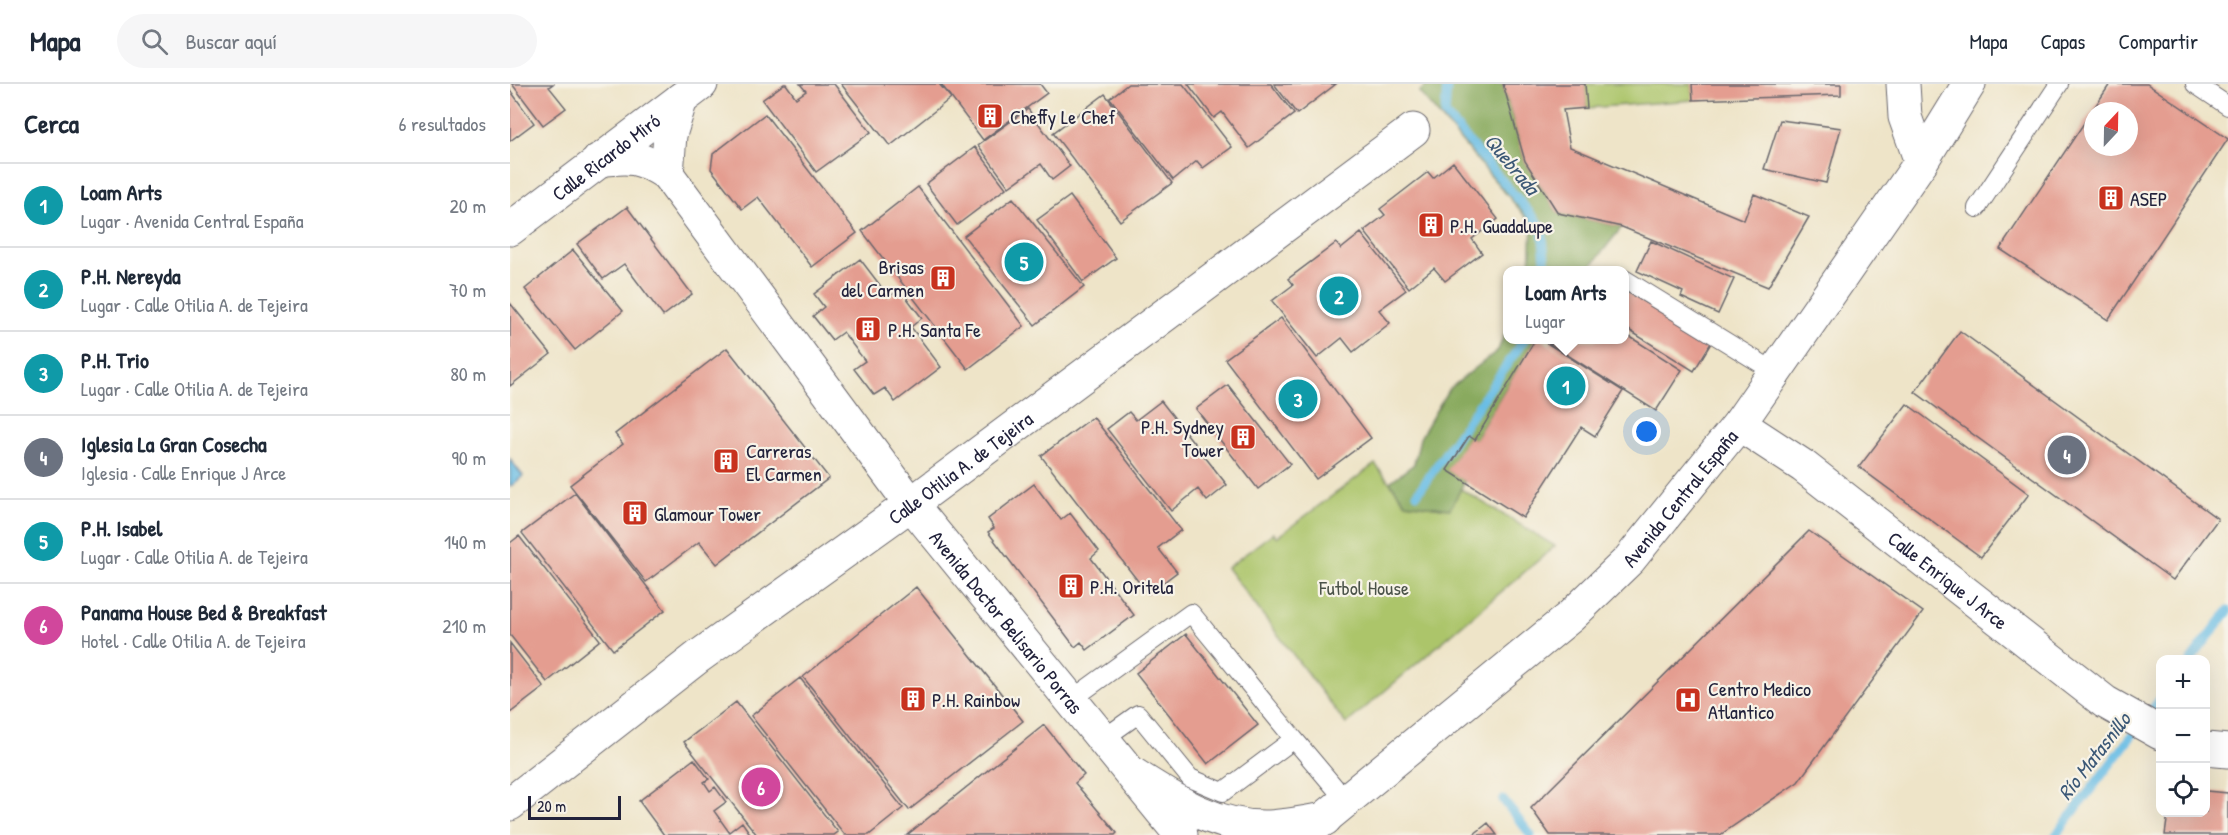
<!DOCTYPE html>
<html lang="es">
<head>
<meta charset="utf-8">
<style>
	:root { --surface:#fff; --page:#f6f6f7; --text:#1f2937; --muted:#747a83; --line:#e0e1e3; --accent:#0f766e }
	body { margin:0; font-family:"Patrick Hand",sans-serif; background:var(--page); color:var(--text) }
	.controls { position:absolute; right:18px; bottom:18px; display:grid; overflow:hidden; border-radius:12px; box-shadow:0 6px 24px #0002 }
	.controls button { width:54px; height:54px; display:grid; place-items:center; padding:0; border:0; border-bottom:2px solid var(--line); background:var(--surface); color:var(--text); font:30px sans-serif }
	.compass { position:absolute; left:1574px; top:18px; width:54px; height:54px; border-radius:50%; background:var(--surface); box-shadow:0 6px 24px #0002; rotate:22deg }
	.scale { position:absolute; left:18px; bottom:15px; width:93px; box-sizing:border-box; padding-left:6px; border:3px solid #22223b; border-top:0; font-size:16px; line-height:21px; white-space:nowrap; color:#22223b; -webkit-text-stroke:4px #f7f3e8; paint-order:stroke }
	.you { position:absolute; left:1137px; top:348px; width:21px; height:21px; margin:-15px; border:4px solid #fff; border-radius:50%; background:#1a73e8; box-shadow:0 0 0 9px #1a73e833 }
	.badge { display:grid; place-items:center; width:39px; height:39px; border-radius:50%; background:var(--accent); color:#fff; font-size:20px; font-weight:700 }
	.pin { position:absolute; translate:-50% -50%; border:3px solid #fff; box-shadow:0 2px 6px #0006 }
	.popup { position:absolute; left:993px; top:182px; width:126px; height:78px; box-sizing:border-box; display:grid; place-content:center; border-radius:12px; background:var(--surface); filter:drop-shadow(0 2px 4px #0005); font-size:20px; white-space:nowrap; color:var(--muted) }
	.popup b { font-size:22px; color:var(--text) }
	.popup::after { content:''; position:absolute; left:50%; top:100%; margin-left:-12px; border:12px solid transparent; border-top-color:var(--surface) }
	.list { margin:0; padding:0; list-style:none }
	h2 { display:flex; justify-content:space-between; align-items:center; height:78px; margin:0; padding:0 24px; font-size:26px }
	h2 small { font-size:20px; font-weight:400; color:var(--muted) }
	.list li { display:grid; grid-template-columns:39px 1fr auto; gap:18px; align-items:center; box-sizing:border-box; height:84px; padding:0 24px; border-top:2px solid var(--line) }
	.list b { display:block; font-size:22px; white-space:nowrap }
	.list p { margin:0; font-size:20px; white-space:nowrap; color:var(--muted) }
	.list em { font-size:20px; font-style:normal; color:var(--muted) }
	.icon { flex:none; width:33px; height:33px; fill:none; stroke:currentColor; stroke-width:2; stroke-linecap:round; stroke-linejoin:round }
	.map { position:relative; flex:none; width:1718px; height:751px; overflow:hidden }
	header { display:flex; align-items:center; gap:36px; box-sizing:border-box; height:84px; padding:0 30px; background:var(--surface); border-bottom:2px solid var(--line) }
	header strong { font-size:28px }
	nav { display:flex; gap:33px; margin-inline-start:auto; font-size:21px }
	.search { width:420px; height:54px; background:var(--page); display:flex; align-items:center; gap:15px; box-sizing:border-box; padding:0 21px; border-radius:33px; color:var(--muted); font-size:22px }
	main { display:flex }
	aside { flex:1; background:var(--surface) }
	.map>svg:first-child { display:block }
	.green { fill:#acc56a; stroke:#677452; stroke-width:1.5 }
	.forest { fill:#89aa5e; stroke:#56664c; stroke-width:1.5 }
	.water { fill:#69bde5; stroke:#467090; stroke-width:1.5 }
	.lines { fill:none; stroke-linecap:round; stroke-linejoin:round }
	.stream { stroke:#69bde5; stroke-width:9 }
	.building { fill:#e49d90; fill-rule:evenodd }
	.lane-casing { stroke:#69666c; stroke-width:20 }
	.street-casing { stroke:#69666c; stroke-width:35 }
	.secondary-casing { stroke:#69666c; stroke-width:35 }
	.lane { stroke:#fff; stroke-width:18 }
	.street { stroke:#fff; stroke-width:33 }
	.secondary { stroke:#fff; stroke-width:33 }
	.labels { text-anchor:middle; dominant-baseline:central; stroke-width:4.5; stroke-linejoin:round; paint-order:stroke }
	.poi-label { font-size:20px; fill:#22223b; stroke:#f7f3e8; text-anchor:start }
	.street-label { font-size:20px; fill:#22223b; stroke:#f7f3e8 }
	.park-label { font-size:20px; fill:#4b5349; stroke:#f7f3e8 }
	.water-label { font-size:21px; font-style:italic; fill:#3b5876; stroke:#f7f3e8 }
</style>
</head>
<body>
<header>
<strong>Mapa</strong>
<div class="search"><svg class="icon" aria-label="search" viewBox="0 0 24 24"><circle cx="10" cy="10" r="6"/><path d="M15 15l6 6"/></svg>Buscar aquí</div>
<nav><a>Mapa</a><a>Capas</a><a>Compartir</a></nav>
</header>
<main>
<aside>
<h2>Cerca<small>6 resultados</small></h2>
<ul class="list">
<li><span class="badge" style="background:#0f9aa8">1</span><div><b>Loam Arts</b><p>Lugar · Avenida Central España</p></div><em>20 m</em></li>
<li><span class="badge" style="background:#0f9aa8">2</span><div><b>P.H. Nereyda</b><p>Lugar · Calle Otilia A. de Tejeira</p></div><em>70 m</em></li>
<li><span class="badge" style="background:#0f9aa8">3</span><div><b>P.H. Trio</b><p>Lugar · Calle Otilia A. de Tejeira</p></div><em>80 m</em></li>
<li><span class="badge" style="background:#6b7280">4</span><div><b>Iglesia La Gran Cosecha</b><p>Iglesia · Calle Enrique J Arce</p></div><em>90 m</em></li>
<li><span class="badge" style="background:#0f9aa8">5</span><div><b>P.H. Isabel</b><p>Lugar · Calle Otilia A. de Tejeira</p></div><em>140 m</em></li>
<li><span class="badge" style="background:#d1479c">6</span><div><b>Panama House Bed &amp; Breakfast</b><p>Hotel · Calle Otilia A. de Tejeira</p></div><em>210 m</em></li>
</ul>
</aside>
<div class="map">
<svg width="1718" height="751" viewBox="0 0 1718 751">
	<rect width="100%" height="100%" fill="#f7f3e8"/>
	<filter id="ink" filterUnits="userSpaceOnUse"><feTurbulence type="fractalNoise" baseFrequency=".0167" numOctaves="2"/><feDisplacementMap in="SourceGraphic" scale="12" xChannelSelector="R" yChannelSelector="G"/><feConvolveMatrix kernelMatrix="1 2 1 2 8 2 1 2 1" color-interpolation-filters="sRGB"/></filter>
	<filter id="wash" filterUnits="userSpaceOnUse"><feTurbulence type="fractalNoise" baseFrequency=".008" numOctaves="4" result="noise"/><feDisplacementMap in="SourceGraphic" scale="24" xChannelSelector="R" yChannelSelector="G"/><feGaussianBlur stdDeviation="1.35" result="paint"/><feColorMatrix in="noise" values="0 0 0 0 0 0 0 0 0 0 0 0 0 0 0 0 0 1.4 0 .05"/><feComposite in="paint" operator="in"/></filter>
	<g filter="url(#wash)">
		<rect width="100%" height="100%" fill="#eee4c8"/>
		<path class="green" d="M 1075,0 L 1182,0 L 1183,16 L 1077,24 Z
			M 865,380 L 896,419 L 939,425 L 951,405 L 1045,462 L 836,640 L 717,484 L 763,449 L 767,453 Z"/>
		<path class="forest" d="M 918,0 L 993,0 L 1015,77 L 1048,129 L 1112,143 L 1078,186 L 1020,186 L 1022,140 L 909,8 Z
			M 997,244 L 998,256 L 1025,256 L 965,356 L 959,352 L 938,386 L 955,397 L 940,425 L 896,419 L 880,398 L 904,380 L 910,354 L 938,306 L 988,266 Z"/>
		<path class="water" d="M 0,375 L 13,392 L 0,403 Z"/>
		<g class="lines">
			<path class="stream" d="M 937,0 L 935,30 L 1032,143 L 1036,186
				M 907,410 L 1014,256
				M 1681,576 L 1718,527
				M 993,716 L 1021,751
				M 1546,751 L 1650,615"/>
		</g>
		<g id="blocks">
			<path class="building" d="M 2,0 L 43,0 L 39,3 L 56,24 L 33,41 Z
				M 274,0 L 276,0 L 286,14 L 296,7 L 290,0 L 324,0 L 361,48 L 306,88 L 252,16 Z
				M 331,0 L 429,0 L 441,14 L 380,62 Z
				M 431,0 L 530,0 L 537,9 L 473,56 Z
				M 618,0 L 673,0 L 722,63 L 693,84 L 687,77 L 663,96 L 600,14 Z
				M 678,0 L 761,0 L 784,30 L 739,64 L 712,28 L 704,34 Z
				M 764,0 L 826,0 L 787,30 Z
				M 993,0 L 1075,0 L 1077,24 L 1053,26 L 1060,63 L 1234,136 L 1244,110 L 1299,133 L 1258,203 L 1112,143 L 1048,129 L 1015,77 Z
				M 1182,0 L 1331,0 L 1331,11 L 1183,16 Z
				M 1600,0 L 1637,0 L 1718,55 L 1598,236 L 1490,165 ZM 1583,27 L 1619,27 L 1619,63 L 1583,63 Z
				M 0,6 L 24,39 L 0,57 Z
				M 595,10 L 662,99 L 610,137 L 543,49 Z
				M 518,25 L 560,82 L 542,96 L 531,80 L 499,103 L 468,61 Z
				M 255,30 L 347,149 L 302,183 L 248,113 L 232,125 L 201,85 L 203,70 Z
				M 1270,36 L 1331,44 L 1316,99 L 1254,85 Z
				M 465,63 L 496,104 L 447,141 L 416,100 Z
				M 943,78 L 988,135 L 962,155 L 972,169 L 935,197 L 924,184 L 899,204 L 854,147 L 875,131 L 870,125 L 918,88 L 923,94 Z
				M 408,103 L 514,242 L 458,285 L 352,147 Z
				M 560,112 L 606,174 L 573,198 L 527,136 Z
				M 503,114 L 574,203 L 525,241 L 454,152 Z
				M 117,123 L 182,210 L 153,232 L 114,180 L 93,195 L 67,160 Z
				M 851,149 L 896,206 L 869,226 L 880,239 L 843,268 L 832,254 L 807,274 L 762,217 L 783,201 L 778,195 L 826,159 L 831,165 Z
				M 1141,157 L 1224,195 L 1208,230 L 1171,213 L 1173,208 L 1127,187 Z
				M 63,166 L 113,227 L 65,266 L 15,205 Z
				M 350,175 L 379,213 L 390,205 L 412,234 L 401,243 L 431,283 L 385,318 L 375,304 L 364,311 L 344,285 L 355,277 L 333,248 L 322,256 L 303,232 L 314,223 L 304,210 Z
				M 1114,206 L 1201,259 L 1184,287 L 1114,243 Z
				M 0,219 L 41,270 L 0,302 Z
				M 771,234 L 861,354 L 806,395 L 715,275 Z
				M 1450,247 L 1708,435 L 1663,496 L 1405,308 Z
				M 1114,249 L 1172,286 L 1146,327 L 1040,260 L 1043,256 L 1114,256 Z
				M 1025,256 L 1032,256 L 1113,307 L 1085,352 L 1071,343 L 1013,434 L 937,386 L 959,352 L 965,356 Z
				M 217,264 L 319,394 L 207,480 L 189,458 L 136,498 L 60,401 L 113,360 L 105,350 Z
				M 718,301 L 780,380 L 748,405 L 686,325 Z
				M 651,317 L 717,401 L 697,417 L 688,405 L 661,427 L 597,345 L 619,328 L 626,336 Z
				M 1397,320 L 1519,410 L 1471,473 L 1349,383 Z
				M 583,333 L 671,446 L 648,464 L 667,488 L 638,510 L 531,372 Z
				M 524,400 L 551,436 L 560,429 L 589,467 L 581,474 L 624,531 L 577,566 L 571,558 L 565,563 L 478,448 L 484,444 L 478,435 Z
				M 65,409 L 155,526 L 103,566 L 12,449 Z
				M 1299,447 L 1413,528 L 1288,698 L 1210,751 L 1040,751 L 1021,724 Z
				M 9,452 L 90,556 L 37,598 L 0,551 L 0,459 Z
				M 406,503 L 513,637 L 399,726 L 293,593 Z
				M 676,550 L 748,641 L 698,680 L 626,589 Z
				M 0,559 L 34,603 L 0,629 Z
				M 290,594 L 393,724 L 359,751 L 335,751 L 241,632 Z
				M 226,618 L 328,748 L 324,751 L 247,751 L 174,658 Z
				M 534,641 L 574,691 L 565,699 L 607,749 L 605,751 L 397,751 Z
				M 184,675 L 199,695 L 194,698 L 200,707 L 205,703 L 216,718 L 204,727 L 219,748 L 232,738 L 241,751 L 154,751 L 129,717 Z
				M 1696,707 L 1718,709 L 1718,751 L 1655,751 L 1658,729 L 1696,728 Z
				M 978,739 L 987,751 L 963,751 Z"/>
		</g>
	</g>
	<g filter="url(#ink)">
		<use href="#blocks" fill-opacity="0" stroke="#69666c" stroke-width="1.5"/>
		<g class="lines">
			<defs>
				<path id="lane" d="M 1685,0 L 1718,22
					M 1467,124 L 1549,0
					M 1114,195 L 1265,288
					M 561,616 L 681,529 L 784,655
					M 593,655 L 628,630 L 680,694 L 713,708 L 784,655 L 837,718"/>
				<g id="street">
					<path id="s1" d="M 89,76 C 120,72 130,72 157,90 L 401,420 L 671,751"/>
					<path d="M 157,90 L 160,51 L 171,15"/>
					<path id="s2" d="M 0,145 L 191,0"/>
					<path id="s3" d="M 1229,340 L 1293,382 L 1595,618 L 1650,649"/>
					<path d="M 1696,665 L 1718,667"/>
					<path id="s4" d="M 0,720 L 188,573 L 401,420 L 903,46"/>
				</g>
				<g id="secondary">
					<path d="M 1393,0 L 1395,33 L 1411,78"/>
					<path d="M 623,690 C 665,717 707,745 759,743 C 778,742 797,738 815,735"/>
					<path id="s5" d="M 794,751 L 1061,532 L 1119,476 L 1229,340 L 1411,78 L 1459,0"/>
				</g>
			</defs>
			<use href="#lane" class="lane-casing"/>
			<use href="#street" class="street-casing"/>
			<use href="#secondary" class="secondary-casing"/>
			<use href="#lane" class="lane"/>
			<use href="#street" class="street"/>
			<use href="#secondary" class="secondary"/>
		</g>
	</g>
	<defs>
		<symbol id="building-square" viewBox="-11 -11 22 22"><rect x="-9" y="-9" width="18" height="18" rx="4" fill="#c8321e" stroke="#f7f3e8"/><path d="M-4-6H4V6H1V3H-1V6H-4ZM-2.5-4.3h1.7v1.8h-1.7ZM.8-4.3h1.7v1.8H.8ZM-2.5-1h1.7V.8h-1.7ZM.8-1h1.7V.8H.8Z" fill="#fff"/></symbol>
		<symbol id="hospital-square" viewBox="-11 -11 22 22"><rect x="-9" y="-9" width="18" height="18" rx="4" fill="#c8321e" stroke="#f7f3e8"/><path d="M-5-5h3v3.5h4V-5h3V5h-3V1.5h-4V5h-3Z" fill="#fff"/></symbol>
	</defs>
	<g fill-rule="evenodd">
		<use href="#building-square" x="465" y="17" width="30" height="30"/>
		<use href="#building-square" x="1586" y="99" width="30" height="30"/>
		<use href="#building-square" x="906" y="126" width="30" height="30"/>
		<use href="#building-square" x="418" y="179" width="30" height="30"/>
		<use href="#building-square" x="343" y="230" width="30" height="30"/>
		<use href="#building-square" x="718" y="338" width="30" height="30"/>
		<use href="#building-square" x="201" y="362" width="30" height="30"/>
		<use href="#building-square" x="110" y="414" width="30" height="30"/>
		<use href="#building-square" x="546" y="487" width="30" height="30"/>
		<use href="#building-square" x="388" y="600" width="30" height="30"/>
		<use href="#hospital-square" x="1163" y="601" width="30" height="30"/>
	</g>
	<g class="labels">
		<g class="poi-label">
			<text x="500" y="32">Cheffy Le Chef</text>
			<text x="1620" y="114">ASEP</text>
			<text x="940" y="141">P.H. Guadalupe</text>
			<text x="414" y="182" text-anchor="end">Brisas<tspan x="414" dy="23">del Carmen</tspan></text>
			<text x="378" y="245">P.H. Santa Fe</text>
			<text x="714" y="342" text-anchor="end">P.H. Sydney<tspan x="714" dy="23">Tower</tspan></text>
			<text x="236" y="366">Carreras<tspan x="236" dy="23">El Carmen</tspan></text>
			<text x="144" y="429">Glamour Tower</text>
			<text x="580" y="502">P.H. Oritela</text>
			<text x="1198" y="604">Centro Medico<tspan x="1198" dy="23">Atlantico</tspan></text>
			<text x="422" y="615">P.H. Rainbow</text>
		</g>
		<g class="street-label">
			<text stroke="none"><textPath href="#s2" startOffset="120">Calle Ricardo Miró</textPath></text>
			<text stroke="none"><textPath href="#s4" startOffset="562">Calle Otilia A. de Tejeira</textPath></text>
			<text stroke="none"><textPath href="#s5" startOffset="506">Avenida Central España</textPath></text>
			<text stroke="none"><textPath href="#s3" startOffset="261">Calle Enrique J Arce</textPath></text>
			<text stroke="none"><textPath href="#s1" startOffset="634">Avenida Doctor Belisario Porras</textPath></text>
		</g>
		<g class="park-label">
			<text x="854" y="503">Futbol House</text>
		</g>
		<g class="water-label">
			<text transform="translate(1002 80) rotate(50)">Quebrada</text>
			<text transform="translate(1584 672) rotate(-52)">Río Matasnillo</text>
		</g>
	</g>
</svg>
<div class="controls">
<button>+</button>
<button>−</button>
<button><svg class="icon" aria-label="locate" viewBox="0 0 24 24"><circle cx="12" cy="12" r="6"/><path d="M12 2v4M12 18v4M2 12h4M18 12h4"/></svg></button>
</div>
<svg class="compass" viewBox="-18 -18 36 36"><path d="M0-13l5 13h-10z" fill="#e53935"/><path d="M0 13l5-13h-10z" fill="#747a83"/></svg>
<div class="scale">20 m</div>
<div class="you"></div>
<div class="pin badge" style="left:1056px;top:302px;background:#0f9aa8">1</div>
<div class="popup"><b>Loam Arts</b>Lugar</div>
<div class="pin badge" style="left:829px;top:212px;background:#0f9aa8">2</div>
<div class="pin badge" style="left:788px;top:315px;background:#0f9aa8">3</div>
<div class="pin badge" style="left:1557px;top:371px;background:#6b7280">4</div>
<div class="pin badge" style="left:514px;top:178px;background:#0f9aa8">5</div>
<div class="pin badge" style="left:251px;top:703px;background:#d1479c">6</div>
</div>
</main>
</body>
</html>
